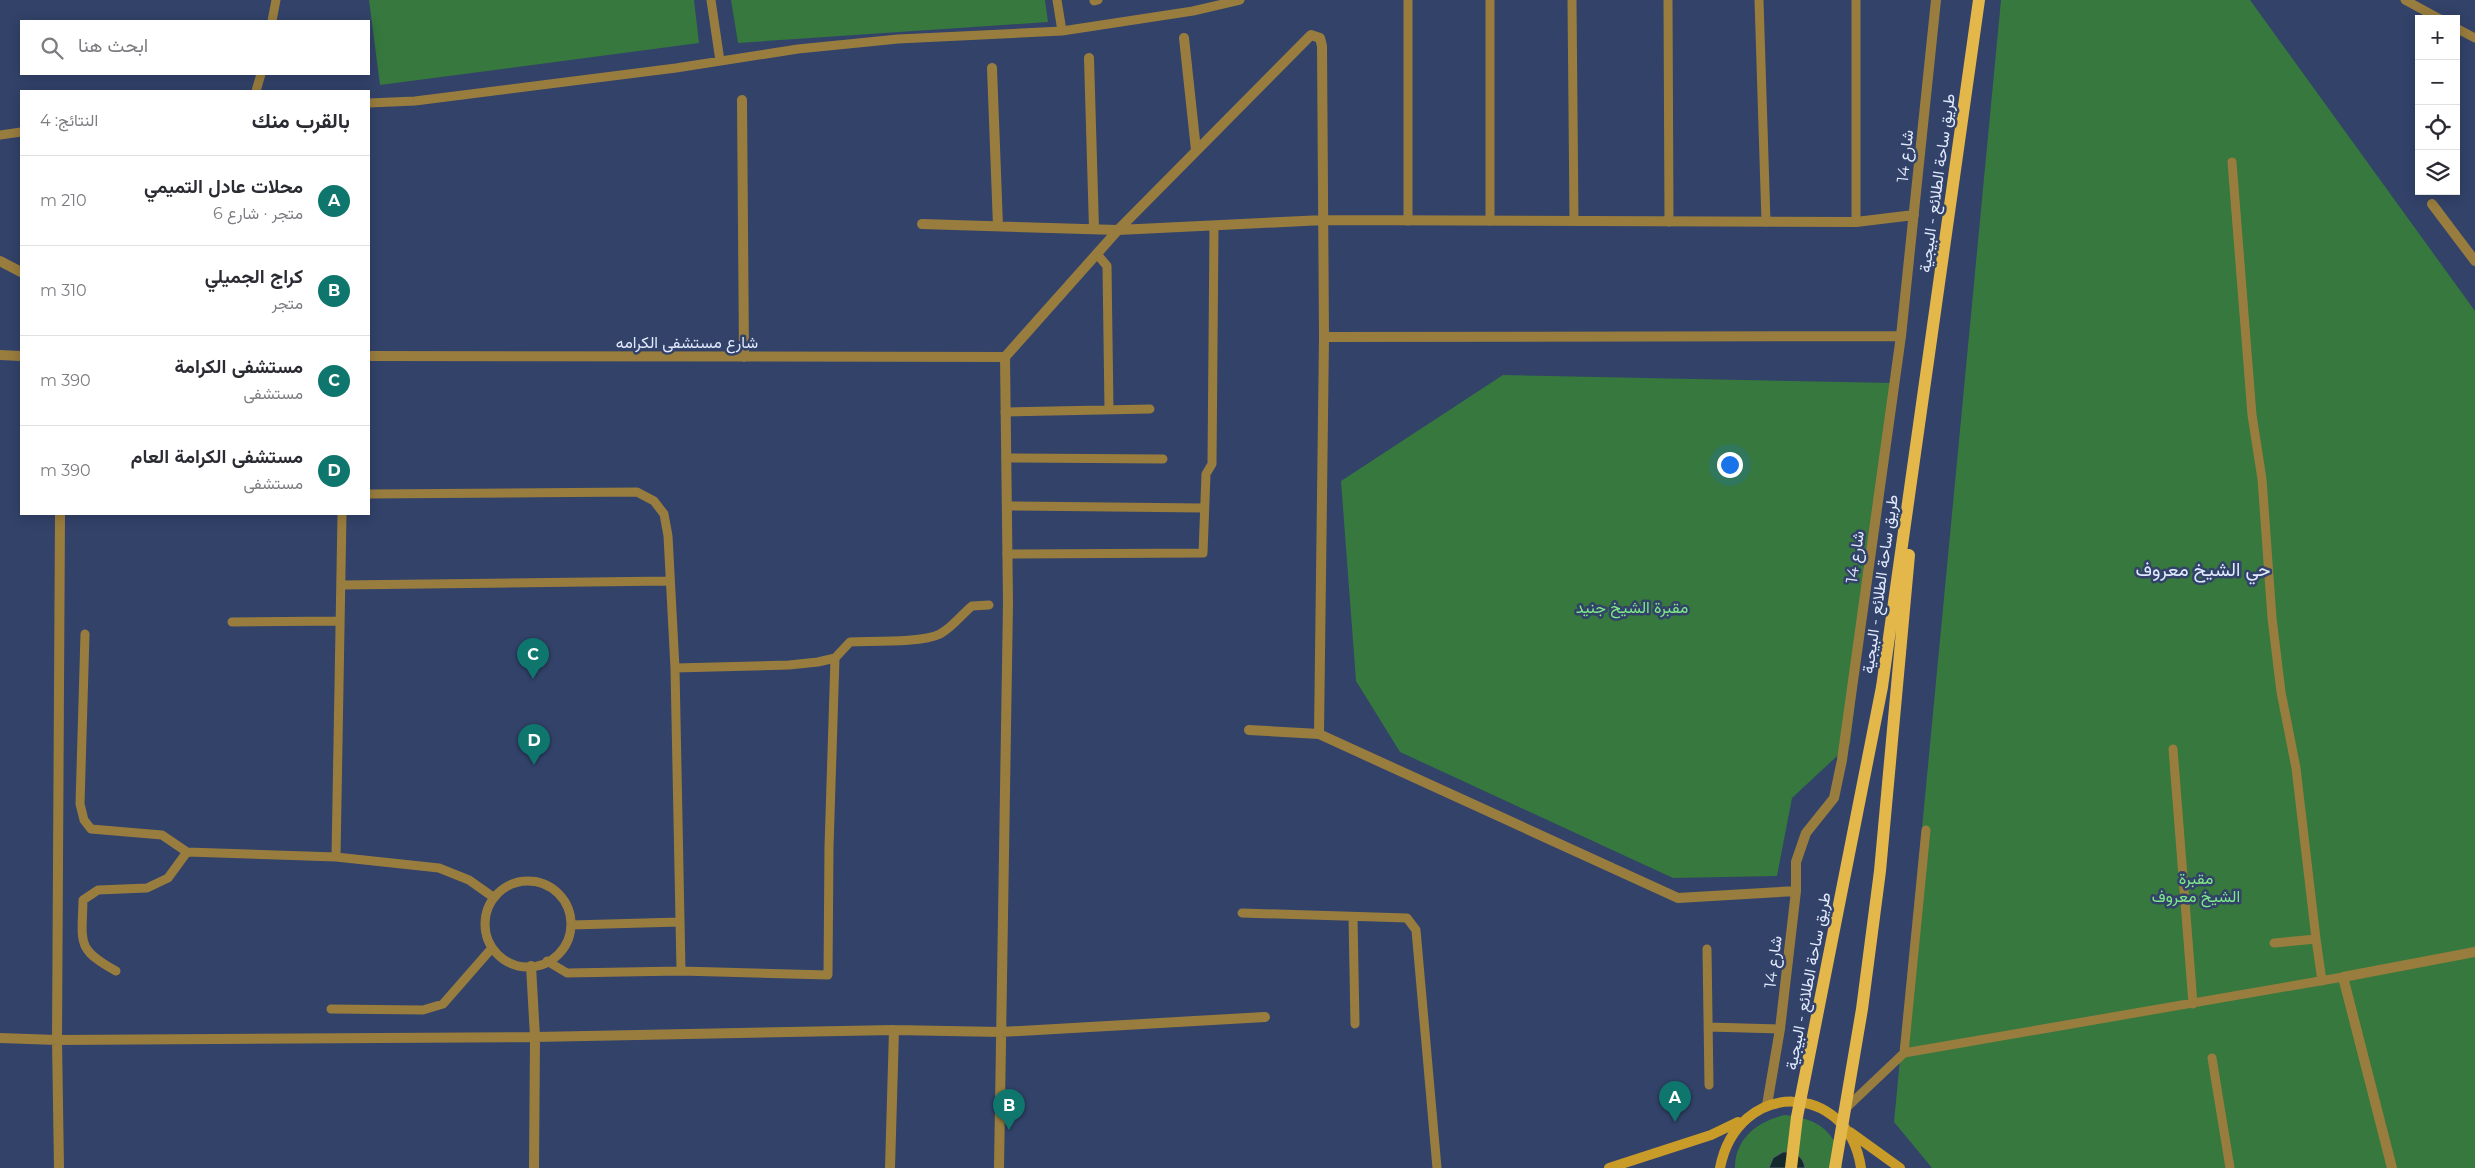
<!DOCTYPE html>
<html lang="ar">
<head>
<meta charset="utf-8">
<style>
	:root { --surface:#fff; --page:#f2f2f3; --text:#2b2b33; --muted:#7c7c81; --line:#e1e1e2; --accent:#0f766e }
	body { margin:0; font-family:Montserrat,Vazirmatn,sans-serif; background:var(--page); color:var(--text); direction:rtl }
	.controls { position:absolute; right:15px; top:15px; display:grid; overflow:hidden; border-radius:0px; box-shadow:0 2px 12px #0003 }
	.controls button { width:45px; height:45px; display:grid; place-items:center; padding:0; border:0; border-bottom:1px solid var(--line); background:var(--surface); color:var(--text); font:25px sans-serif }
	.you { position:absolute; left:1729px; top:464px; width:18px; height:18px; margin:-12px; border:4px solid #fff; border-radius:50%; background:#1a73e8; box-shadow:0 0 0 8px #1a73e833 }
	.badge { display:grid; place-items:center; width:32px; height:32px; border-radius:50%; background:var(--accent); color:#fff; font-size:16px; font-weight:700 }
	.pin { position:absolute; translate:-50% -41px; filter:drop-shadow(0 1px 2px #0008) }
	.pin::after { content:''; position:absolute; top:26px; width:18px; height:15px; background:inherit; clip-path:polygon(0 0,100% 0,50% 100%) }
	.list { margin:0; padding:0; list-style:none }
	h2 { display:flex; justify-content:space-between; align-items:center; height:65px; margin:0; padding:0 20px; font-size:21px }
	h2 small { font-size:16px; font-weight:400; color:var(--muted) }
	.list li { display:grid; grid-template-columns:32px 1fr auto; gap:15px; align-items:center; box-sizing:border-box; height:90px; padding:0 20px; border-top:1px solid var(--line) }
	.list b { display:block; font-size:19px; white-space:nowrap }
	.list p { margin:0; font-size:16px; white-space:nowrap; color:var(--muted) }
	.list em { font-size:16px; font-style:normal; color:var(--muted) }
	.icon { flex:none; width:28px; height:28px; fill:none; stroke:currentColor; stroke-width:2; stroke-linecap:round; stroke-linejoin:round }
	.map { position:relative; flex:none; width:2475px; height:1168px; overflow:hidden; direction:ltr }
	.search { position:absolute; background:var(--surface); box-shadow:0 2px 12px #0003; left:20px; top:20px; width:350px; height:55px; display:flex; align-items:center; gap:12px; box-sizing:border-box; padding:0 18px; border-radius:0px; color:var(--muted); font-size:19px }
	.panel { position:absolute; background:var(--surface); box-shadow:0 2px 12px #0003; left:20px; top:90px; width:350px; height:425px; border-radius:0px; direction:rtl }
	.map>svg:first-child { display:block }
	.green { fill:#36783d }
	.water { fill:#152a2d; stroke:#52636b }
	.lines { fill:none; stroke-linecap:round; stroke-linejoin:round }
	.lane { stroke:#997d3e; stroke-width:9 }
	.street { stroke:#997d3e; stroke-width:10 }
	.secondary { stroke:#c99c2a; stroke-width:10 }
	.primary-bridge { stroke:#e4b74a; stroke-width:12 }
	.labels { text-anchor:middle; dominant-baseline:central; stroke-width:5; stroke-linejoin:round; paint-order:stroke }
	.street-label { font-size:16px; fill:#e0e9fd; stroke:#324269 }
	.park-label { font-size:16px; fill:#7eea87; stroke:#324269 }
	.quarter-label { font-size:19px; fill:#e0e9fd; stroke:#324269 }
</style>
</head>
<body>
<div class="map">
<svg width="2475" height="1168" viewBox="0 0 2475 1168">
	<rect width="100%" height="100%" fill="#324269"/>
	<path class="green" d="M 369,0 L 694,0 L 699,43 L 380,85 Z
		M 731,0 L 1045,0 L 1048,22 L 738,43 Z
		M 2001,0 L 2250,0 L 2475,311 L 2475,1168 L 1932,1168 L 1894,1122 Z
		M 1503,375 L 1892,383 L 1850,744 L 1792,798 L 1777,876 L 1673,878 L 1400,752 L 1356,681 L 1341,481 Z
		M 1785,1115 C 1818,1118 1839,1133 1842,1168 L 1735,1168 C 1735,1138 1758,1121 1785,1115 Z"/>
	<path class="water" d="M 1783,1152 C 1795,1151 1803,1156 1805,1168 L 1769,1168 L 1773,1158 Z"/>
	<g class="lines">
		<path class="lane" d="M 711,0 L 720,61
			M 1057,0 L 1062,31
			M 1408,0 L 1408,221
			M 1572,0 L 1574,221
			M 1668,0 L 1669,222
			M 1759,0 L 1766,222
			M 1856,0 L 1856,222
			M 2405,0 L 2440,19
			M 1094,1 L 1098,0
			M 272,21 L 276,0
			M 2456,28 L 2475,38
			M 256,91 L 261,74
			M 369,103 L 415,101 L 676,68 L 798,49 L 898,39 L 1062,31 L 1193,11 L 1240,0
			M 0,135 L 21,132
			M 2232,162 L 2252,415 L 2262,479 L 2272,618 L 2281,692 L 2296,768 L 2316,939 L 2274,943
			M 1490,221 L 1490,0
			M 1097,254 L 1107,266 L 1109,410
			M 1005,412 L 1150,409
			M 1006,458 L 1163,459
			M 369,494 L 637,492 L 654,501 L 664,514 L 668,536 L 675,668
			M 1007,506 L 1204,508
			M 1007,554 L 1203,553 L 1206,474 L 1212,464 L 1214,226
			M 341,585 L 670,581
			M 232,622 L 340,621
			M 85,634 L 80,804 L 84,820 L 91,829 L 162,835 L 187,852 L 336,857 L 439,868 L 469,880 L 493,897
			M 2173,749 L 2193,1004
			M 336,857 L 342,514
			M485 924a43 43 0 1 1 86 0a43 43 0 1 1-86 0Z
			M 1242,913 L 1407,918 L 1416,930 L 1437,1168
			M 1353,917 L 1355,1024
			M 571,925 L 680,922
			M 2316,939 L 2322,981
			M 1707,949 L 1709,1085
			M 547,961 L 567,973 L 681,971 L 828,975 L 829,847 L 835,658
			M 116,971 C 76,949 82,943 83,900 L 98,890 L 147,888 L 168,878 L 187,852
			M 681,971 L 675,668 L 789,665 L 818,662 L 835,658 L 850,642 C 872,641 922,643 940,634 C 953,627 961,615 972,606 L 989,605
			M 331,1009 L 423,1010 L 443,1004 L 492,948
			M 1708,1027 L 1780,1029
			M 1904,1053 L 1926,830
			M 2212,1058 L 2230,1168
			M 1845,1109 L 1904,1053 L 2343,977"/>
		<path class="street" d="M 1184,38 L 1196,150
			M 1089,58 L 1094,229
			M 992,68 L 998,226
			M 742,100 L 744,357
			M 2432,204 L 2475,261
			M 922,224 L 1118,230 L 1324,220 L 1856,222 L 1914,215
			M 0,261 L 21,272
			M 1324,337 L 1901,336
			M 0,355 L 21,356
			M 369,356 L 1005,357
			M 1249,730 L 1319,734 L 1678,898 L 1796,891
			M 531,966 L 535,1037 L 534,1168
			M 0,1038 L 57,1040 L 535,1037 L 894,1030 L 1001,1032 L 1265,1017
			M 1767,1105 L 1780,1029 L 1796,891 L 1796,862 L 1806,833 L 1834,798 L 1842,760 L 1901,336 L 1936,0
			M 59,1168 L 57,1040 L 60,514
			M 890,1168 L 894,1030
			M 999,1168 L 1008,602 L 1005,357 L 1118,230 L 1311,35 L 1320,38 L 1322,46 L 1324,337 L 1319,734
			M 2392,1168 L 2343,977 L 2475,952"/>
		<path class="secondary" d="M 1850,1132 L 1900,1168
			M 1609,1168 L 1711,1135 L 1738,1122
			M 1720,1168 C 1737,1079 1848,1080 1861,1168"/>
		<path class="primary-bridge" d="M 1791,1168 L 1797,1117 L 1882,687 L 1979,0
			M 1835,1168 L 1862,1009 L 1880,871 L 1909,555"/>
	</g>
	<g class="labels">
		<g class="street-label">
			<text transform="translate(1905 156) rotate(-84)">شارع 14</text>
			<text transform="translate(1937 183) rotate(-82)">طريق ساحة الطلائع - البيجية</text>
			<text x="687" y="342">شارع مستشفى الكرامه</text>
			<text transform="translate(1855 557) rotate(-82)">شارع 14</text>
			<text transform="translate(1880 584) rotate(-82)">طريق ساحة الطلائع - البيجية</text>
			<text transform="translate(1773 962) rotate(-83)">شارع 14</text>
			<text transform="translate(1808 981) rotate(-79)">طريق ساحة الطلائع - البيجية</text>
		</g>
		<g class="park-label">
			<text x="1632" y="607">مقبرة الشيخ جنيد</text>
			<text x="2196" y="878">مقبرة<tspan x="2196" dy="18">الشيخ معروف</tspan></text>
		</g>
		<g class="quarter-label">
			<text x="2203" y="569">حي الشيخ معروف</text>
		</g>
	</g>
</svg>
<div class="controls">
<button>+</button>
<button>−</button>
<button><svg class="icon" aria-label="locate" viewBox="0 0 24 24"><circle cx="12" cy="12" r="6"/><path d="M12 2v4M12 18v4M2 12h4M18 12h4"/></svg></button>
<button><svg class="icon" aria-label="layers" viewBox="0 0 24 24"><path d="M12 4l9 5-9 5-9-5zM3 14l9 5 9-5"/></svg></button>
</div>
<div class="you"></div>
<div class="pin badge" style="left:1675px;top:1122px">A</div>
<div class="pin badge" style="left:1009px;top:1130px">B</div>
<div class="pin badge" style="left:533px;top:679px">C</div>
<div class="pin badge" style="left:534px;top:765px">D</div>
<div class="search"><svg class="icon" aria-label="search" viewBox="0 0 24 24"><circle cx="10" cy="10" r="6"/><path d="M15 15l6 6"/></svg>ابحث هنا</div>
<section class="panel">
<h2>بالقرب منك<small>النتائج: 4</small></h2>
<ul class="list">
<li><span class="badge">A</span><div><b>محلات عادل التميمي</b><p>متجر · شارع 6</p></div><em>210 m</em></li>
<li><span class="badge">B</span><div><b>كراج الجميلي</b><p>متجر</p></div><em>310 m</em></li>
<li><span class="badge">C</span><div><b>مستشفى الكرامة</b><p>مستشفى</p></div><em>390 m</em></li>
<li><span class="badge">D</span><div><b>مستشفى الكرامة العام</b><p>مستشفى</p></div><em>390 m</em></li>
</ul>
</section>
</div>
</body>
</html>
